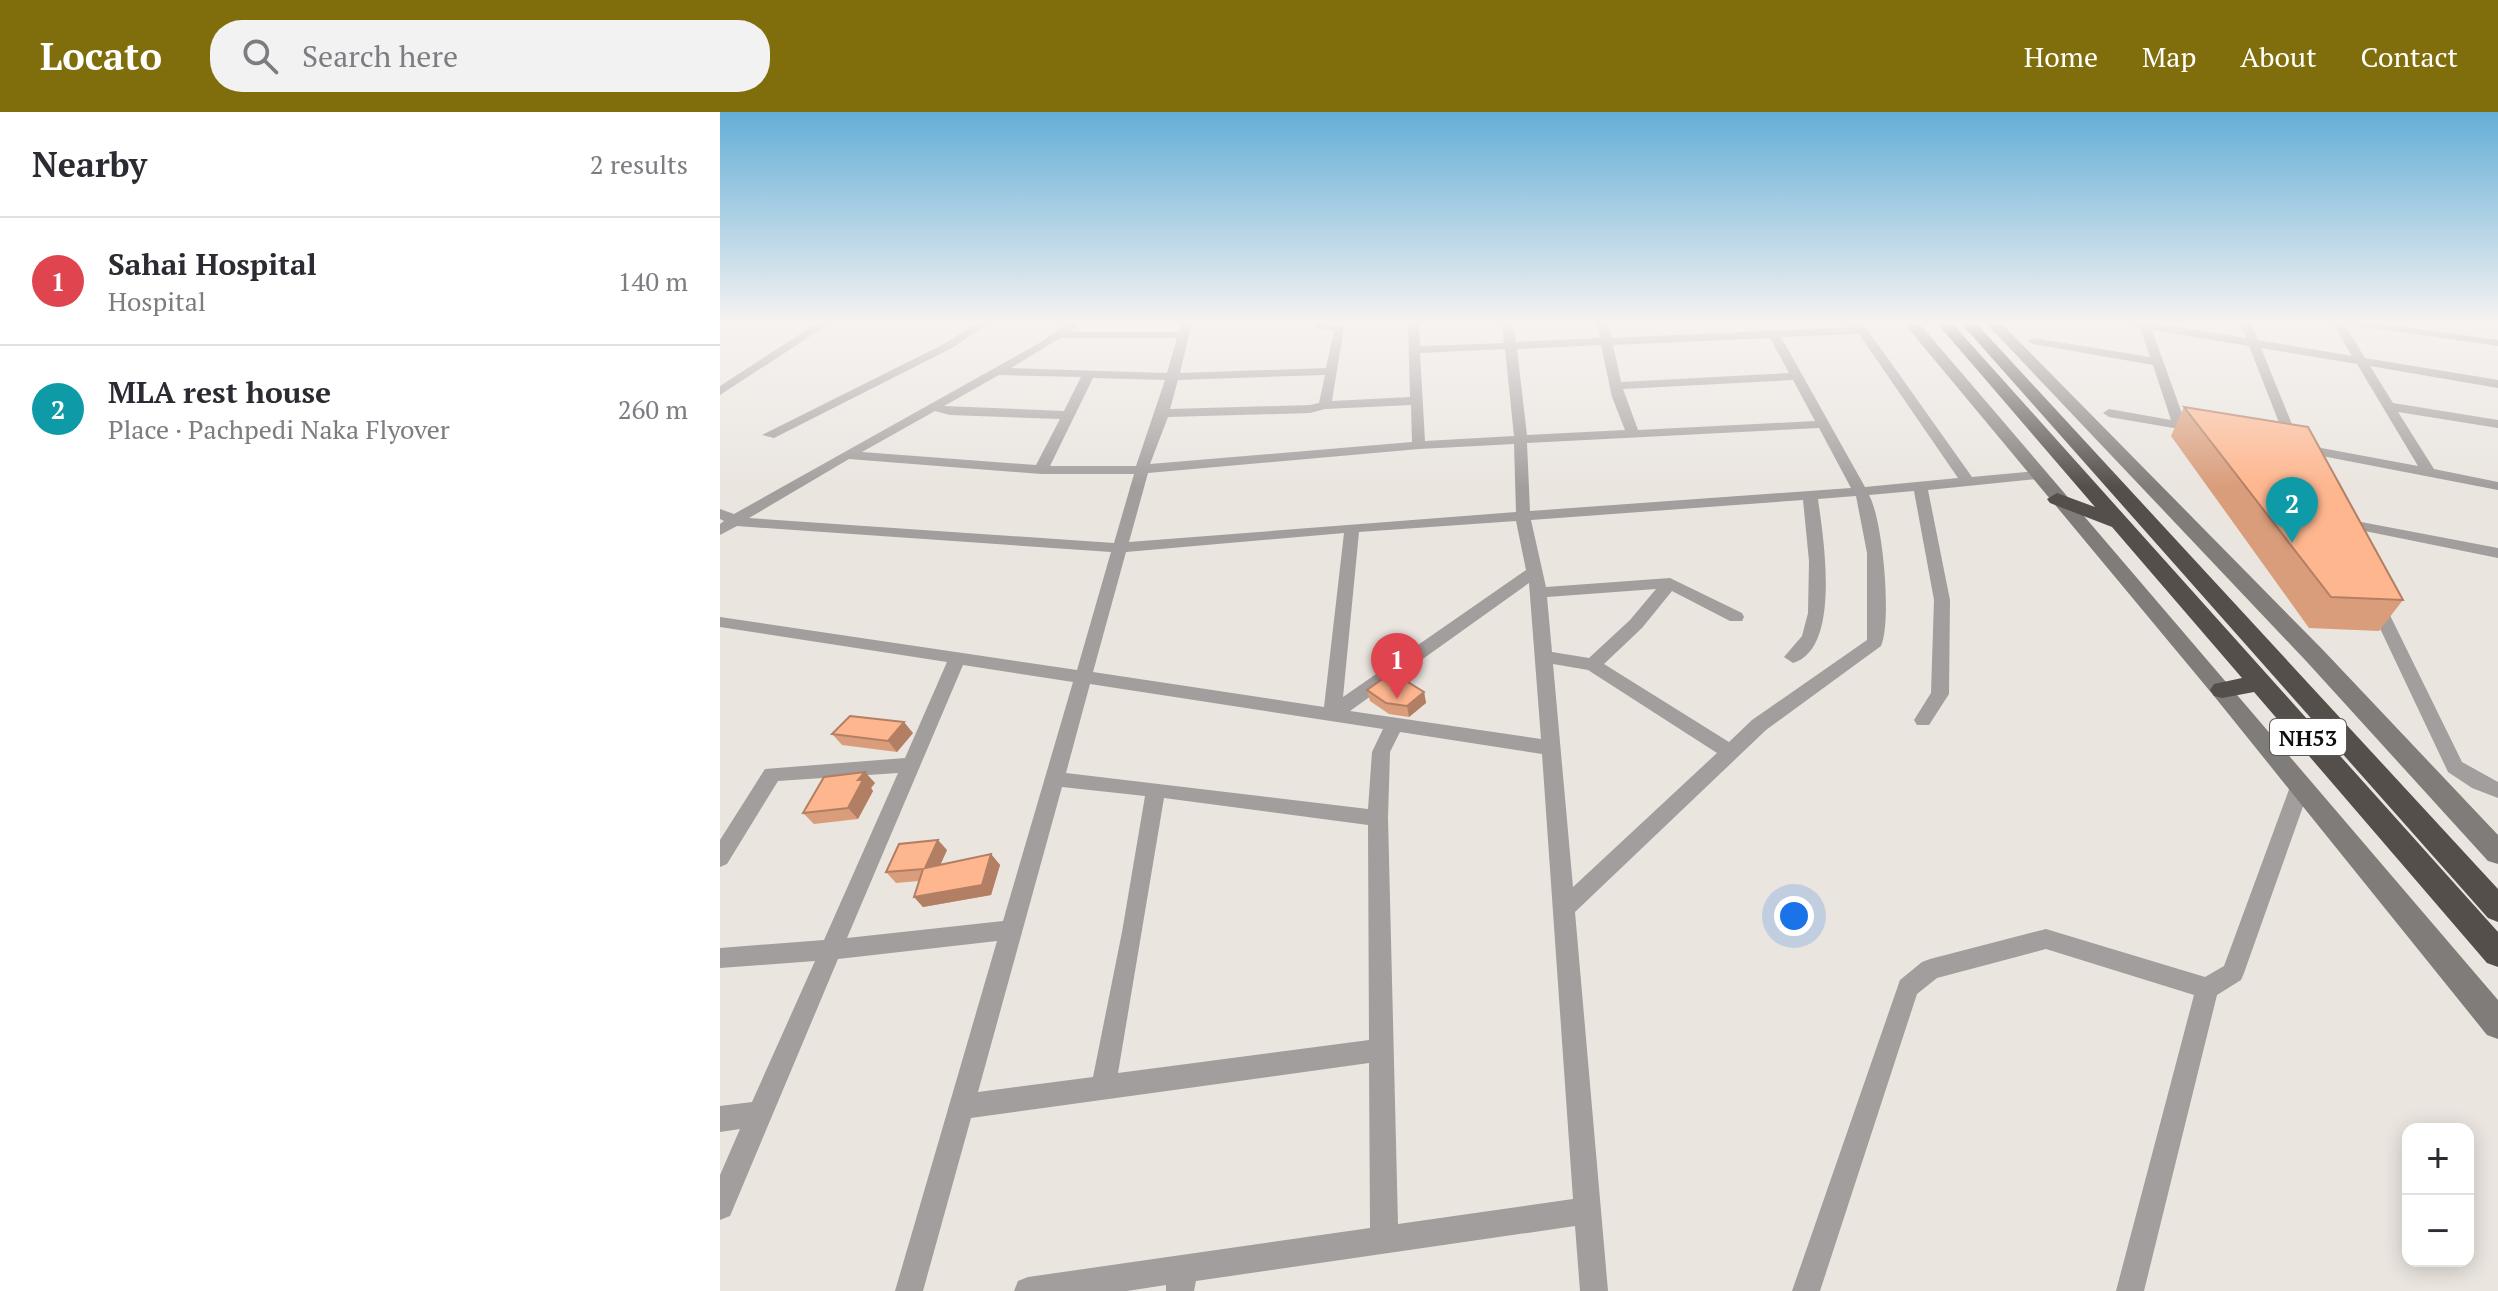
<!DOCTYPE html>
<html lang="en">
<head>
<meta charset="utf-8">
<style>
	:root { --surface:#fff; --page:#f2f2f3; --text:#2b2b33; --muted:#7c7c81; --line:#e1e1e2; --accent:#806e0c }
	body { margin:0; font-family:"PT Serif",serif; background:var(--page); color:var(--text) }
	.controls { position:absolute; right:24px; bottom:24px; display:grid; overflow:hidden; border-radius:16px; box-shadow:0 4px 20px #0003 }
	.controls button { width:72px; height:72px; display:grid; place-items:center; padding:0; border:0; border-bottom:2px solid var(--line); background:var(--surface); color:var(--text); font:40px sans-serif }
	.you { position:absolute; left:1074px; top:804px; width:28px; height:28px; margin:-20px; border:6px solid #fff; border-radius:50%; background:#1a73e8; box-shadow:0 0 0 12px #1a73e833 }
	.badge { display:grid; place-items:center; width:52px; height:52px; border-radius:50%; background:var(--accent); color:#fff; font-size:26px; font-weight:700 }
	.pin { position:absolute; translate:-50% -66px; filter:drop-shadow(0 2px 4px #0008) }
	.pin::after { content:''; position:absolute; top:42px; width:28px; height:24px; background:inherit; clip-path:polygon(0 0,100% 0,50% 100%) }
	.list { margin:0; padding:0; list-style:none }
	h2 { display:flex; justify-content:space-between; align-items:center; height:104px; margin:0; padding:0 32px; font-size:34px }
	h2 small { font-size:26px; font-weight:400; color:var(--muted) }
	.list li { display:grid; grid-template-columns:52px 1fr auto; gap:24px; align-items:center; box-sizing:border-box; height:128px; padding:0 32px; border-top:2px solid var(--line) }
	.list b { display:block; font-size:30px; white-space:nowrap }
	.list p { margin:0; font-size:26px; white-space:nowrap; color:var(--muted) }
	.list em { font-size:26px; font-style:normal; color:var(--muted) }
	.icon { flex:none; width:44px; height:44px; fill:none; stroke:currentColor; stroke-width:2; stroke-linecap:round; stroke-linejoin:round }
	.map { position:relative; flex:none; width:1778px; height:1179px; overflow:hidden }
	header { display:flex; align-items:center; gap:48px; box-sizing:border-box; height:112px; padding:0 40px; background:var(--accent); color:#fff }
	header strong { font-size:38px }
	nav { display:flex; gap:44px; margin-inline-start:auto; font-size:28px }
	.search { width:560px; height:72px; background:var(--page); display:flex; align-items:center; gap:20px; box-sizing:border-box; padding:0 28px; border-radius:32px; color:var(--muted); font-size:30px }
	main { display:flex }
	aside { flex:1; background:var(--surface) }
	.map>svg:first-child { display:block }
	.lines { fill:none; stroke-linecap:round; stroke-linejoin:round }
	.street { fill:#a19e9d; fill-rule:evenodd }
	.secondary { fill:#807c7a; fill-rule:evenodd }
	.highway { fill:#554f4c; fill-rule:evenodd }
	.wall { fill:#da9d7b }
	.shaded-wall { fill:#b27f64 }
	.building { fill:#feb68f; stroke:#b27f64; stroke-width:2 }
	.labels { text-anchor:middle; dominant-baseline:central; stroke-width:8; stroke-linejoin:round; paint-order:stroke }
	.shield { fill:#fff; stroke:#585756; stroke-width:2 }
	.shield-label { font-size:22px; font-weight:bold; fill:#100f0d }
</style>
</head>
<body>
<header>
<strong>Locato</strong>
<div class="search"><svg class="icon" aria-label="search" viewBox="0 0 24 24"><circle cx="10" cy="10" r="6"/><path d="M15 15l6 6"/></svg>Search here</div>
<nav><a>Home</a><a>Map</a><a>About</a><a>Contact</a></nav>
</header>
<main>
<aside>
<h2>Nearby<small>2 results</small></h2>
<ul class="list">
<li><span class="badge" style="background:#e0444e">1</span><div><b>Sahai Hospital</b><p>Hospital</p></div><em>140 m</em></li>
<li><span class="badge" style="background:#0f9aa8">2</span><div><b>MLA rest house</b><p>Place · Pachpedi Naka Flyover</p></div><em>260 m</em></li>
</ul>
</aside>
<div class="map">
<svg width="1778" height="1179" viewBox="0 0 1778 1179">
	<rect width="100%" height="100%" fill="#eae5df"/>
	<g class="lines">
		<path class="street" d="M 99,210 L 112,210 L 0,283 L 0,274 Z
			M 258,210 L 271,210 L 232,236 L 54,326 L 42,323 L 224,232 Z
			M 349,210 L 362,210 L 350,220 L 459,220 L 462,210 L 472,210 L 460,261 L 606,256 L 614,219 L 596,216 L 595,210 L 624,215 L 612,289 L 690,285 L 688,210 L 699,210 L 700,234 L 784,231 L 782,210 L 792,210 L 796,230 L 880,226 L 877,210 L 887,210 L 891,226 L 1134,215 L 1132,210 L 1142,210 L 1252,365 L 1317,359 L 1324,363 L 1317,367 L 1208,378 L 1230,488 L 1229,582 L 1209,613 L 1197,613 L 1194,608 L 1211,581 L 1214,488 L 1194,379 L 1149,383 C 1163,408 1172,509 1161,534 L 1046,618 L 855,800 L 888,1179 L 860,1179 L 855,1114 L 476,1169 L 474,1179 L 446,1179 L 446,1173 L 407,1179 L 294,1179 L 298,1169 L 308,1165 L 650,1116 L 649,951 L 251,1006 L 203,1179 L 175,1179 L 277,829 L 118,847 L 10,1104 L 0,1108 L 0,1063 L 20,1017 L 0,1020 L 0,994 L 32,990 L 95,849 L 0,856 L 0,836 L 104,828 L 178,661 L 58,669 L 7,752 L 0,755 L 0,728 L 45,657 L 185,646 L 227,550 L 0,515 L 0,505 L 357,558 L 391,440 L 17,414 L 0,423 L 0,412 L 4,409 L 0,407 L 0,397 L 14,402 L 321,230 ZM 1139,222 L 1238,366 L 1145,375 L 1061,225 ZM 340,226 L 457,226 L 447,261 L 291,256 ZM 1050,226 L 1069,261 L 901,270 L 893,233 ZM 881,233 L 892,285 L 905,318 L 807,323 L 797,237 ZM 785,237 L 794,324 L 705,329 L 700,241 ZM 279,263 L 361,265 L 344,299 L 224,294 ZM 605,263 L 599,291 L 590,293 L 450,297 L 458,268 ZM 373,266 L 445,268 L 416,354 L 330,354 ZM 1073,268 L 1095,309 L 918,318 L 903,277 ZM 691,293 L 692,330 L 430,352 L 448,305 L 590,301 L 605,297 ZM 215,299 L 230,303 L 340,307 L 316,353 L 142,340 ZM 1099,316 L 1131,376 L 810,399 L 807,331 ZM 794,332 L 796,400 L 409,430 L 428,361 L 699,337 ZM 129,347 L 321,362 L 414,362 L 394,431 L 29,406 ZM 1136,384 L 1147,441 L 1147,528 L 1032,608 L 1009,630 L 884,552 L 922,516 L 952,479 L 1010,509 L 1022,509 L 1024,505 L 1022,501 L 950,466 L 826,475 L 811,408 L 1083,388 L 1089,449 L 1088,501 L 1082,524 L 1064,545 L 1073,551 C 1122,537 1103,424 1098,387 ZM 796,409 L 806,458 L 623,585 L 639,420 ZM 624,421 L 604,595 L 373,560 L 406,440 ZM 809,471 L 821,627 L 630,599 ZM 936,477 L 910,508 L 869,546 L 832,540 L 827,485 ZM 833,552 L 868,558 L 997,641 L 853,775 ZM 243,553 L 353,570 L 283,809 L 127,826 ZM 370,572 L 663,617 L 652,640 L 648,697 L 346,661 ZM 680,620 L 822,642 L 853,1087 L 678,1112 L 668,706 L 670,640 ZM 342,675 L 425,684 L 402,820 L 373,965 L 258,980 ZM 444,686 L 648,713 L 649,928 L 398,961 Z
			M 1402,210 L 1429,210 L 1526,226 L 1519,210 L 1530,210 L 1538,228 L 1632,244 L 1612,210 L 1651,210 L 1778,228 L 1778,234 L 1624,212 L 1645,246 L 1778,268 L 1778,276 L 1650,254 L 1673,291 L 1778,308 L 1778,316 L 1678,300 L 1714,357 L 1778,370 L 1778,378 L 1576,339 L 1575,335 L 1567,331 L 1529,234 L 1432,218 L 1465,310 L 1484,316 L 1477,320 L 1389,305 L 1383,301 L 1389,297 L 1451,308 L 1433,253 L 1313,232 L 1307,229 L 1313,226 L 1430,245 L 1420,216 ZM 1541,236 L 1637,252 L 1698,354 L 1580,332 Z
			M 1620,406 L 1778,436 L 1778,446 L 1615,413 L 1615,407 Z
			M 1655,484 L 1663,489 L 1742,650 L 1778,670 L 1778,686 L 1752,676 L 1728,660 L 1647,489 Z
			M 1581,664 L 1588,667 L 1591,672 L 1524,861 L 1521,868 L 1497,883 L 1424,1179 L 1396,1179 L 1474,883 L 1326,837 L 1217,866 L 1197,882 L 1100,1179 L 1072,1179 L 1180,868 L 1202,850 L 1210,847 L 1326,817 L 1485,865 L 1504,854 L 1571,672 L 1574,667 Z"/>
		<path class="secondary" d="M 1183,210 L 1198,210 L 1778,888 L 1778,927 L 1767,923 L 1494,584 Z
			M 1265,210 L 1280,210 L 1603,538 L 1778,723 L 1778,752 L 1768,749 L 1587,550 Z"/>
		<path class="highway" d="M 1216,210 L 1231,210 L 1778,820 L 1778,855 L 1767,851 L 1534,580 L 1502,586 L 1494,584 L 1490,578 L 1494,572 L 1522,566 L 1392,415 L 1330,391 L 1327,387 L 1337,381 L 1375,395 Z
			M 1240,210 L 1255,210 L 1778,777 L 1778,810 L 1768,806 Z"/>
	</g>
	<path class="wall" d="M 1464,295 L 1683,488 L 1659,519 L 1589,516 L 1451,324 Z
		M 647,578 L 704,580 L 706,591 L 689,605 L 669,602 L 650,589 Z
		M 193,621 L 177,640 L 122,633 L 112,622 Z
		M 155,671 L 151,676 L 153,679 L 138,707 L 94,712 L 83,701 Z
		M 227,738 L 220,753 L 271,742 L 280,753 L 271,783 L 203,795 L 194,785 L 199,769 L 176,771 L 166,760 Z"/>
	<path class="shaded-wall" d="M 704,580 L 706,591 L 689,605 L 687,594 Z
		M 184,610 L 193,621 L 177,640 L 168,629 Z
		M 145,660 L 155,671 L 151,676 L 153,679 L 138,707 L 128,696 L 138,668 Z
		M 218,728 L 227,738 L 214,767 L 205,756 Z
		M 271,742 L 280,753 L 271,783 L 203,795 L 194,785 Z"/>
	<path class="building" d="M 1464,295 L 1588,315 L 1683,488 L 1611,485 Z
		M 672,560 L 704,580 L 687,594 L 666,591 L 647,578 Z
		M 130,604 L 184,610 L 168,629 L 112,622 Z
		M 145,660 L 138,668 L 143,668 L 128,696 L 83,701 L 104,665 Z
		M 218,728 L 205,756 L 271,742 L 262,773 L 194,785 L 203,757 L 166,760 L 179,732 Z"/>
	<linearGradient id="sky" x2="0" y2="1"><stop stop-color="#64aed7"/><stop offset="0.56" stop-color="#f6f3f1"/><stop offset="1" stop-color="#f6f3f1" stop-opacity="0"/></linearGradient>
	<rect width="1778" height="375" fill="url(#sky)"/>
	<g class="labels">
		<rect class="shield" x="1550" y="607" width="76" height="36" rx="6"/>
		<g class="shield-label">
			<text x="1588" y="625">NH53</text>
		</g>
	</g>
</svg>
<div class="controls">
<button>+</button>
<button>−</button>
</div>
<div class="you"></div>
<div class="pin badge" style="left:677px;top:587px;background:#e0444e">1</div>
<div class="pin badge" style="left:1572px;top:431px;background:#0f9aa8">2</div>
</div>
</main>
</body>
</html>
